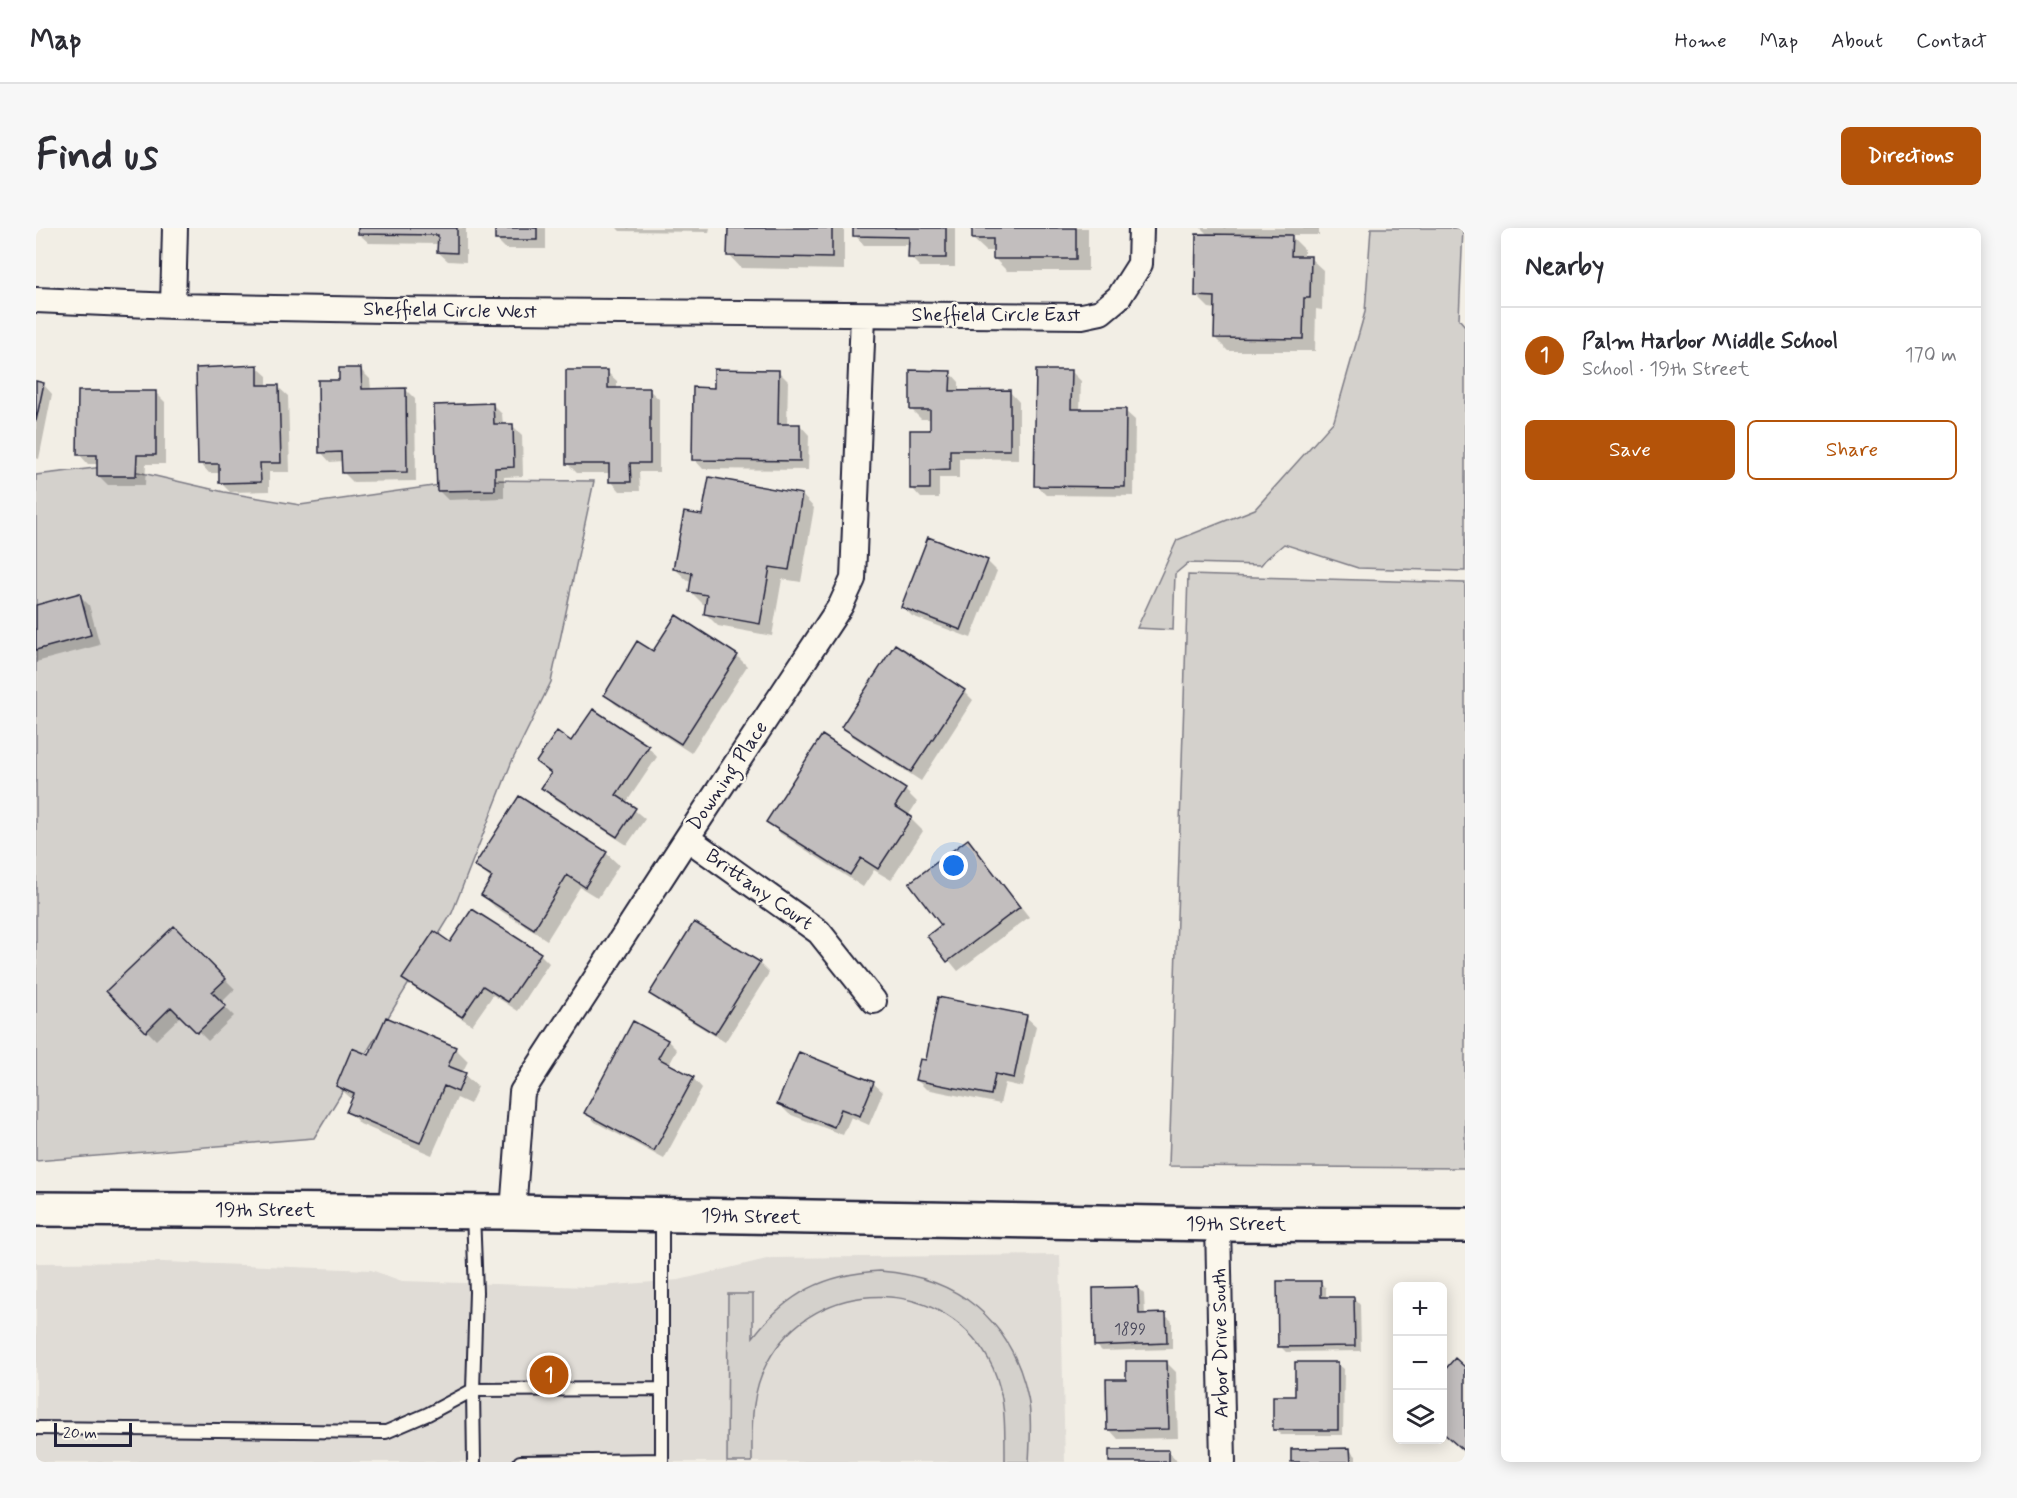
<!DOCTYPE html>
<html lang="en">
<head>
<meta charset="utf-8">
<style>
	:root { --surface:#fff; --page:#f7f7f7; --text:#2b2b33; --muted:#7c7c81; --line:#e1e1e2; --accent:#b45309 }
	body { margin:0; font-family:Mynerve,sans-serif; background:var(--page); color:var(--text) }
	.controls { position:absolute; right:18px; bottom:18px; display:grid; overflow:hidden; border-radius:9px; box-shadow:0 3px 15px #0003 }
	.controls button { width:54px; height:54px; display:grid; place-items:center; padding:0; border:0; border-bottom:2px solid var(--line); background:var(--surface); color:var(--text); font:30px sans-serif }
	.scale { position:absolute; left:18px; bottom:15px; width:78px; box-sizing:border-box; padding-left:6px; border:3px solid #22223b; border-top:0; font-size:16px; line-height:21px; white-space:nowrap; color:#22223b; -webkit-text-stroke:4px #fbf7ec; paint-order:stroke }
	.you { position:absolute; left:918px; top:638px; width:21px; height:21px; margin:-15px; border:4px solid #fff; border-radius:50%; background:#1a73e8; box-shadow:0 0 0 9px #1a73e833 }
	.badge { display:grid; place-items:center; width:39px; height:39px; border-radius:50%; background:var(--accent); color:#fff; font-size:20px; font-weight:700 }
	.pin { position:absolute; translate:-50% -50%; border:3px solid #fff; box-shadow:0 2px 6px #0006 }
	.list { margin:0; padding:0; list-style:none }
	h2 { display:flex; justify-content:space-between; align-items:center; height:78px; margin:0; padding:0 24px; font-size:26px }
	h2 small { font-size:20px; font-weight:400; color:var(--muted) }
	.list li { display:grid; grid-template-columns:39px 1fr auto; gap:18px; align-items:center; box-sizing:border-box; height:96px; padding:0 24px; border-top:2px solid var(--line) }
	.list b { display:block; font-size:22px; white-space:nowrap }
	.list p { margin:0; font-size:20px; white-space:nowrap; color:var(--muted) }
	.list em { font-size:20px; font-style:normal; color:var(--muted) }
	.actions { display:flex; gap:12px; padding:18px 24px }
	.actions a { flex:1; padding:14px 0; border:2px solid var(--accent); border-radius:9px; text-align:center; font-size:21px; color:var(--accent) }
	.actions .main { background:var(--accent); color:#fff }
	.icon { flex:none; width:33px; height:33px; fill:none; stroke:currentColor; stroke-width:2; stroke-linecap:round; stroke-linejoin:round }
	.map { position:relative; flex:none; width:1429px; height:1234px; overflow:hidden; border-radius:9px }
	header { display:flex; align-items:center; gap:36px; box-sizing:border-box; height:84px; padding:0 30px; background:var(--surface); border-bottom:2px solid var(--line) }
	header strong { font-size:28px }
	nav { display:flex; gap:33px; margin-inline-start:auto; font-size:21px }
	.intro { display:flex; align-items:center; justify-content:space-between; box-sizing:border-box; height:144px; padding:0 36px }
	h1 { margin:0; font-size:42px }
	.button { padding:15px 27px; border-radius:9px; background:var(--accent); color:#fff; font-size:21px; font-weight:700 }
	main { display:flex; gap:36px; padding:0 36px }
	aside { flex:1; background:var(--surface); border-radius:9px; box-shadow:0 3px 15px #0003 }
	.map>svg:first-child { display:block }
	.built { fill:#e0dcd6 }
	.green { fill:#d4d1cc; stroke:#7b7a84; stroke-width:1.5 }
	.shadow { fill:#0003 }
	.building { fill:#c2bebe; stroke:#22223b; stroke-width:1.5 }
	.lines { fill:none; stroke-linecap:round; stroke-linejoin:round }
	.lane-casing { stroke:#22223b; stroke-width:16 }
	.street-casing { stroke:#22223b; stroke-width:28 }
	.secondary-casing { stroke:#22223b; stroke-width:38 }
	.lane { stroke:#fbf7ec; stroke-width:12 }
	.street { stroke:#fbf7ec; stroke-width:24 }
	.secondary { stroke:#fbf7ec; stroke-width:33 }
	.labels { text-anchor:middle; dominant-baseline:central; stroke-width:5; stroke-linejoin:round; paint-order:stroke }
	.number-label { font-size:16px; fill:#4a495c }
	.street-label { font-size:20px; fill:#22223b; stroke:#fbf7ec }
</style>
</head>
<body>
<header>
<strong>Map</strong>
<nav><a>Home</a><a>Map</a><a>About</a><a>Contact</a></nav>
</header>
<div class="intro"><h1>Find us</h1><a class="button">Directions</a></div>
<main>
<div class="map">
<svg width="1429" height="1234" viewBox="0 0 1429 1234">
	<rect width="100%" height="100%" fill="#f2eee5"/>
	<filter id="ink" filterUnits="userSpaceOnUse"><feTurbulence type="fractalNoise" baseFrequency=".0167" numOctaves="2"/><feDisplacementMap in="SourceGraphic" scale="12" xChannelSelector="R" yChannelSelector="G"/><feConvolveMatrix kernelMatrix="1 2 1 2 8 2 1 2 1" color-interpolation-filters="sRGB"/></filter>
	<g filter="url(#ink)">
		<path class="built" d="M 1024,1027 L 1029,1234 L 0,1234 L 0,1035 L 127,1034 L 335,1042 L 366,1053 L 553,1059 L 643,1052 L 735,1030 Z"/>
		<path class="green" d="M 1335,0 L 1427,0 L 1423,91 L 1429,98 L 1429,343 L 1322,340 L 1248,316 L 1229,332 L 1225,337 L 1152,335 L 1139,346 L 1137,402 L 1101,400 L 1141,312 L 1219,281 L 1298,193 L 1329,84 Z
			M 76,238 L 188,264 L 264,277 L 439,252 L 558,253 L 515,454 L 476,533 L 416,685 L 278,910 L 0,933 L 0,247 Z
			M 1152,347 L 1429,355 L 1429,940 L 1133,938 Z
			M 844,1043 C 922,1049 976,1092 992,1170 C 996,1190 994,1213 993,1234 L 969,1234 C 969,1201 970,1170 957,1140 C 913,1046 778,1045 731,1135 C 714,1166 716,1200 716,1234 L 691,1234 L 692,1066 L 717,1066 L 717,1109 C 751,1065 789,1046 844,1043 Z"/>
		<path class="shadow" d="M 323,0 L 430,0 L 430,34 L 412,33 L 402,24 L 403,16 L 333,15 L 323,6 Z
			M 460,0 L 510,0 L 510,21 L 470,21 L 460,11 Z
			M 581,0 L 674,0 L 673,4 L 584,3 Z
			M 693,0 L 808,0 L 808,42 L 705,40 L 693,27 Z
			M 819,0 L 919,0 L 919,39 L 884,39 L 874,29 L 874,17 L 828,17 L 819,7 Z
			M 937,0 L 1052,0 L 1052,43 L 971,43 L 958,30 L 958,23 L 950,23 L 937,11 Z
			M 1165,0 L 1283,0 L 1283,7 L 1254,7 L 1268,21 L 1268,30 L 1274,30 L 1287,42 L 1286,82 L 1280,81 L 1279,123 L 1192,123 L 1179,110 L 1180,81 L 1173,80 L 1161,68 L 1173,8 Z
			M 221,139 L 231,148 L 231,159 L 242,159 L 252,168 L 254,244 L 233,244 L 233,263 L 194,264 L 185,255 L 184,245 L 173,245 L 164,235 Z
			M 325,142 L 334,151 L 335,162 L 369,161 L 379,171 L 380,253 L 317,254 L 307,244 L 307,233 L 294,234 L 285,224 L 305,153 Z
			M 742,143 L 752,153 L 751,198 L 764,197 L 773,207 L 772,242 L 667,241 L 658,231 L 680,161 Z
			M 571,144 L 581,153 L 581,162 L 613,162 L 623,171 L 623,244 L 603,244 L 604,263 L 584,263 L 575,253 L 575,245 L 541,245 L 531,235 Z
			M 914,144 L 923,154 L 923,164 L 974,164 L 983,174 L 983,231 L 923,230 L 923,250 L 903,250 L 903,270 L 885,270 L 876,260 L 896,204 L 896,191 L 885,191 L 876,182 Z
			M 1036,144 L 1045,153 L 1044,182 L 1089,183 L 1099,192 L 1098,268 L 1010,267 L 1000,257 Z
			M 0,155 L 7,156 L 16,166 L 3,231 L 0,230 Z
			M 120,165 L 129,174 L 129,236 L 110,236 L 109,257 L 72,257 L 62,247 L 63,236 L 52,236 L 43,226 Z
			M 457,177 L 466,186 L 467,197 L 476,197 L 486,207 L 487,248 L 468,249 L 468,270 L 412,272 L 402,262 Z
			M 766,267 L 778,280 L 765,354 L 746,351 L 736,408 L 682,398 L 670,386 L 671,377 L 667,376 L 654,363 L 656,354 L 652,353 L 639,341 L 667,289 Z
			M 893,311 L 951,333 L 961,343 L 935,410 L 876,388 L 866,378 Z
			M 43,367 L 53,377 L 64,417 L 0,434 L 0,379 Z
			M 640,389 L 701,428 L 711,438 L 655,525 L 579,476 L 570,467 L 618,425 Z
			M 928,463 L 937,472 L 885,553 L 816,508 L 807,499 Z
			M 535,515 L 612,519 L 621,529 L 590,575 L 609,591 L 591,617 L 516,569 L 507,560 L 516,547 L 501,534 Z
			M 869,562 L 881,574 L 872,588 L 887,603 L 855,652 L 838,642 L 827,659 L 745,606 L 732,594 Z
			M 932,613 L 941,623 L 993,689 L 922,743 L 893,708 L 907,697 Z
			M 570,625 L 583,637 L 562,670 L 544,659 L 511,712 L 459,679 L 446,666 L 456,652 L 440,638 Z
			M 138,700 L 199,761 L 185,775 L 198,788 L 172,813 L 146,787 L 120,812 L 72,763 Z
			M 414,716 L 504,726 L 513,735 L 482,783 L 457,767 L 436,797 L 378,760 L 368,751 Z
			M 723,735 L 733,745 L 689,814 L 625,775 L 615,766 Z
			M 990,789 L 1000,798 L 987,859 L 969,855 L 964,876 L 890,861 L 881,852 L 892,834 Z
			M 598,795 L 632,813 L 641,822 L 633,837 L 657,850 L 666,860 L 628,931 L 559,894 L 550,884 Z
			M 419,820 L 432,833 L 426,845 L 442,859 L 434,876 L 421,870 L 396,927 L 324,896 L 312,883 L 317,872 L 301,858 L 334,829 Z
			M 837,855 L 847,864 L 833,897 L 815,889 L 807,907 L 753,886 L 743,876 Z
			M 1284,1054 L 1290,1060 L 1290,1071 L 1318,1070 L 1324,1077 L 1325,1123 L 1250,1124 L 1244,1118 Z
			M 1102,1060 L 1108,1066 L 1109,1087 L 1129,1087 L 1136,1093 L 1136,1121 L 1066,1123 L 1060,1117 Z
			M 1130,1134 L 1140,1144 L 1142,1210 L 1082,1211 L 1073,1201 L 1092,1152 Z
			M 1301,1135 L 1308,1141 L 1307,1207 L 1245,1207 L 1239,1201 L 1261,1169 Z
			M 1314,1222 L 1320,1228 L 1320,1234 L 1257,1234 Z
			M 1132,1223 L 1142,1234 L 1074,1234 Z"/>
		<path class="building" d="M 322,0 L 421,0 L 421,25 L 401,24 L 402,7 L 322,6 Z
			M 459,0 L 501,0 L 501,12 L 459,12 Z
			M 692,0 L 796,0 L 796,30 L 691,28 Z
			M 817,0 L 910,0 L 910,30 L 872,30 L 873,9 L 817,8 Z
			M 936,0 L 1040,0 L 1040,31 L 957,31 L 957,11 L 936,11 Z
			M 1160,6 L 1256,7 L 1255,28 L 1275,28 L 1274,70 L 1268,70 L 1267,111 L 1178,110 L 1179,69 L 1159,68 Z
			M 222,137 L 222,157 L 243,157 L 245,235 L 224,235 L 225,254 L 183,255 L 183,236 L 162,236 L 160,140 Z
			M 303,140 L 325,140 L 326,161 L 370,160 L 371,244 L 306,245 L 305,224 L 283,225 L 282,152 L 303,152 Z
			M 678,141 L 743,142 L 742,196 L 764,196 L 764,233 L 656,232 L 657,159 L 678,160 Z
			M 530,142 L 572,142 L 572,160 L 614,160 L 614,235 L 594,235 L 595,254 L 573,254 L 573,236 L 530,236 Z
			M 874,142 L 915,143 L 914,163 L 974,162 L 974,222 L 914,222 L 914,241 L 894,242 L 894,261 L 874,261 L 874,202 L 894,202 L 894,182 L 874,182 Z
			M 1000,142 L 1036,142 L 1035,181 L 1090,181 L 1089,259 L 998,258 Z
			M 0,153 L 8,155 L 0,193 Z
			M 42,163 L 120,163 L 120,227 L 101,227 L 100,248 L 61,248 L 61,227 L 41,227 Z
			M 457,175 L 458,196 L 477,196 L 478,239 L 459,240 L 459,262 L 401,263 L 398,177 Z
			M 673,249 L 766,266 L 753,342 L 734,339 L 724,396 L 668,386 L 671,367 L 653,364 L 656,345 L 637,341 L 648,284 L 666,287 Z
			M 892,309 L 952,332 L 925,402 L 865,379 Z
			M 44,365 L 55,407 L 0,422 L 0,377 Z
			M 640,387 L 702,427 L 645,516 L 568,467 L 601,413 L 617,423 Z
			M 859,416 L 929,462 L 875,544 L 805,499 Z
			M 557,481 L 613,518 L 580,567 L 600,580 L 581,609 L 505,560 L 515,545 L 500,534 L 521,503 L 535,513 Z
			M 786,507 L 870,561 L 859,578 L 876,589 L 842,641 L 825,630 L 814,647 L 730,594 Z
			M 483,568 L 571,624 L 549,659 L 531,647 L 498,701 L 445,667 L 456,649 L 438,638 Z
			M 932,611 L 984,679 L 911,734 L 891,708 L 905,697 L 873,655 Z
			M 436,681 L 505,725 L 472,774 L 447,758 L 426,789 L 366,751 L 398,703 L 414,714 Z
			M 658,694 L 724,734 L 679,806 L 613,766 Z
			M 138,698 L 190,751 L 176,764 L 190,778 L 161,805 L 135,779 L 110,804 L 70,763 Z
			M 902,769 L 991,787 L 978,850 L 959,846 L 955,867 L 879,852 L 884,831 L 890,832 Z
			M 350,789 L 420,819 L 412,838 L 430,845 L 422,864 L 408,858 L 384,915 L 310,884 L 318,866 L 300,858 L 316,820 L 333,827 Z
			M 597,793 L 632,812 L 622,830 L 658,849 L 618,923 L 548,885 Z
			M 763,824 L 838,854 L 824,888 L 805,881 L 798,899 L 741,876 Z
			M 1241,1053 L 1285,1053 L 1285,1069 L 1318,1069 L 1319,1118 L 1242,1119 Z
			M 1102,1059 L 1103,1086 L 1130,1085 L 1131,1115 L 1058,1118 L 1057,1060 Z
			M 1419,1130 L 1429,1139 L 1429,1224 L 1406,1204 L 1406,1145 Z
			M 1090,1133 L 1131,1133 L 1133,1201 L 1071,1202 L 1070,1151 L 1090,1151 Z
			M 1259,1134 L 1302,1134 L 1302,1202 L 1237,1202 L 1237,1168 L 1259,1168 Z
			M 1314,1220 L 1315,1234 L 1255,1234 L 1255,1221 Z
			M 1073,1222 L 1133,1222 L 1133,1234 L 1073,1234 Z"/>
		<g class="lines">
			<defs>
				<path id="lane" d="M 437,985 L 440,1064 L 437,1162 L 438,1234
					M 0,1200 L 350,1204 L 392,1186 L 437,1162 L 626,1161
					M 484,1234 L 626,1232
					M 626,1234 L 626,988"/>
				<path id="street" d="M 0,72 L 137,78 L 350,82 L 1046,88 L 1065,84 L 1083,69 L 1104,36 L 1105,0
					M 137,78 L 139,0
					M 651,610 L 783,704 L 838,773
					M 477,984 L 486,864 L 651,610 L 805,377 L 817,351 L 827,87
					M 1182,996 L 1187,1234"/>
				<path id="secondary" d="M 0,981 L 477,984 L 1182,996 L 1429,997"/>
			</defs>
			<use href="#lane" class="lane-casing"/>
			<use href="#street" class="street-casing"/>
			<use href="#secondary" class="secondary-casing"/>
			<use href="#lane" class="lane"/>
			<use href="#street" class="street"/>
			<use href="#secondary" class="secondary"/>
		</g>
	</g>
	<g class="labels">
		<g class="number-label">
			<text x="1094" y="1101">1899</text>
		</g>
		<g class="street-label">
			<text transform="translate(414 83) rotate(1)">Sheffield Circle West</text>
			<text x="960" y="87">Sheffield Circle East</text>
			<text transform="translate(692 548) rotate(-56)">Downing Place</text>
			<text transform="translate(723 662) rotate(35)">Brittany Court</text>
			<text x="229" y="982">19th Street</text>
			<text transform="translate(715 989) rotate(1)">19th Street</text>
			<text x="1200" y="996">19th Street</text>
			<text transform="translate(1185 1115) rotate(-91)">Arbor Drive South</text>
		</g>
	</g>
</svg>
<div class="controls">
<button>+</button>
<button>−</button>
<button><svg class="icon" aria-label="layers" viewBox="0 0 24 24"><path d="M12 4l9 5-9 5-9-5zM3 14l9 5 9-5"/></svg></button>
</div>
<div class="scale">20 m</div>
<div class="you"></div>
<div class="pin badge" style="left:513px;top:1147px">1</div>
</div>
<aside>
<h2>Nearby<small></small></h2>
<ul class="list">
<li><span class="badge">1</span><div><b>Palm Harbor Middle School</b><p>School · 19th Street</p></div><em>170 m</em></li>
</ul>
<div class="actions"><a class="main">Save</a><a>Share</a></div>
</aside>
</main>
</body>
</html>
